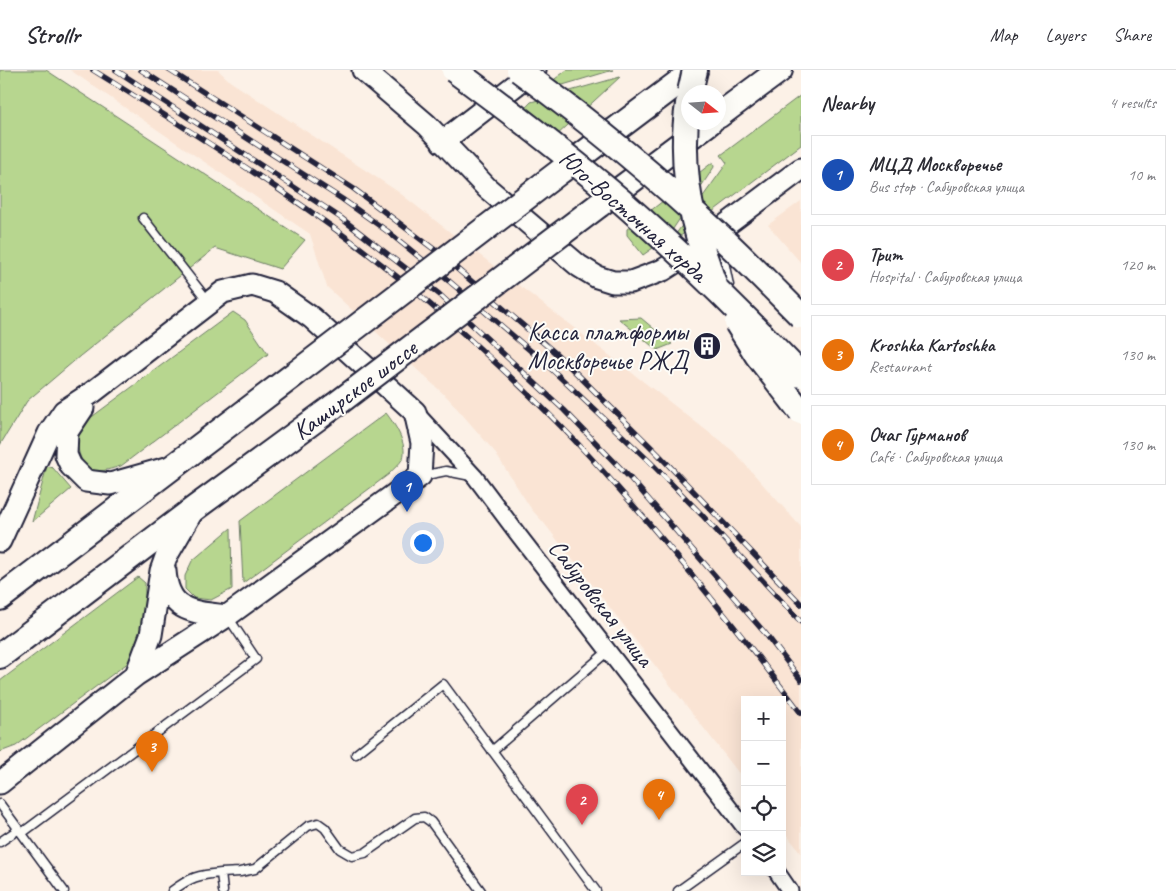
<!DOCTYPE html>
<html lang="en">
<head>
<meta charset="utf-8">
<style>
	:root { --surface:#fff; --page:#f2f2f3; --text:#2b2b33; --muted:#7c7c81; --line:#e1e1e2; --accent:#0b8043 }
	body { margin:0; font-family:Caveat,sans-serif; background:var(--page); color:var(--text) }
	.controls { position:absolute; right:15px; bottom:15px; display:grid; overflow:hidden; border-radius:0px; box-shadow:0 5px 20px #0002 }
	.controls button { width:45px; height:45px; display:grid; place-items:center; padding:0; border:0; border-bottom:1px solid var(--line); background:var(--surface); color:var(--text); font:25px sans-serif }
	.compass { position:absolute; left:681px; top:15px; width:45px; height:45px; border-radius:50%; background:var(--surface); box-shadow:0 5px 20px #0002; rotate:107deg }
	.you { position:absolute; left:422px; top:472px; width:18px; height:18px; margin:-12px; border:4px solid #fff; border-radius:50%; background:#1a73e8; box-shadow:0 0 0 8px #1a73e833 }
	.badge { display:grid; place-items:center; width:32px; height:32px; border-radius:50%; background:var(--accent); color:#fff; font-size:16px; font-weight:700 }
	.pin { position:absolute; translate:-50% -41px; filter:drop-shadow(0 1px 2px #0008) }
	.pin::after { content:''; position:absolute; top:26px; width:18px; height:15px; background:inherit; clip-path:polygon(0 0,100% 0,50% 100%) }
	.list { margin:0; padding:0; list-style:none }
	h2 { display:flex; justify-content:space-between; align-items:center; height:65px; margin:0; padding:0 20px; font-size:21px }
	h2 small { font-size:16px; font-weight:400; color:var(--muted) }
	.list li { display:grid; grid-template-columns:32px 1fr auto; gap:15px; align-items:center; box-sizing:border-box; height:80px; margin:0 10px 10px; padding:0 10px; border:1px solid var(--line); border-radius:0px }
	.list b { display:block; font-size:19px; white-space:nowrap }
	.list p { margin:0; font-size:16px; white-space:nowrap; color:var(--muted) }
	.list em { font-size:16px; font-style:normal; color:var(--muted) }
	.icon { flex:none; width:28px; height:28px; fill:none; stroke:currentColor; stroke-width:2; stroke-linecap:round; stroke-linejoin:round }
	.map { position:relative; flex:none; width:801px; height:821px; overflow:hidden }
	header { display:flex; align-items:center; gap:30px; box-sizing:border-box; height:70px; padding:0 25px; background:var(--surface); border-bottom:1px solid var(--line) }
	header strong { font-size:24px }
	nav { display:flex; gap:28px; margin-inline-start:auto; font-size:18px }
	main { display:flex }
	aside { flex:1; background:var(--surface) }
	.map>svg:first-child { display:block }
	.built { fill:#fae4d4 }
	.green { fill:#b7d68f; stroke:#6c7c65 }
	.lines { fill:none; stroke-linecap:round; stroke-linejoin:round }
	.service-casing { stroke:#22223b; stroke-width:11 }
	.minor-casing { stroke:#22223b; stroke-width:19 }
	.secondary-casing { stroke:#22223b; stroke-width:25 }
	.primary-casing { stroke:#22223b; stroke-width:28 }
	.service { stroke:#fdfcf7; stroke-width:8 }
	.minor { stroke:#fdfcf7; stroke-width:15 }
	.secondary { stroke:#fdfcf7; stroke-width:21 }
	.primary { stroke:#fdfcf7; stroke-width:24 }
	.rail-casing { stroke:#22223b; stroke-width:5.5 }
	.rail { stroke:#fdfcf7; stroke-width:4; stroke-dasharray:11; stroke-linecap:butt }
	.primary-bridge-casing { stroke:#22223b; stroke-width:28; stroke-linecap:butt }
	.primary-bridge { stroke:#fdfcf7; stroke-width:24 }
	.labels { text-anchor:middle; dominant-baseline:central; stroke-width:4; stroke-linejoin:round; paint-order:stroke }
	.street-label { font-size:25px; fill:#22223b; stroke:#fdfcf7 }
	.poi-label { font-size:25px; fill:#22223b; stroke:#fdfcf7; text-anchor:end }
</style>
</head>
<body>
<header>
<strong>Strollr</strong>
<nav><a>Map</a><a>Layers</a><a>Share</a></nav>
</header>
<main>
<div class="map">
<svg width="801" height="821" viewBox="0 0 801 821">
	<rect width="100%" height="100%" fill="#fcf1e7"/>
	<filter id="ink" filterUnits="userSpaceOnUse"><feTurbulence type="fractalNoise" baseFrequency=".02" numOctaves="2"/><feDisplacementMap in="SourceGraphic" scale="10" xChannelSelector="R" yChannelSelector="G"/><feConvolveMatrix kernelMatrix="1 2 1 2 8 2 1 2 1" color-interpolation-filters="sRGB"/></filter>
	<g filter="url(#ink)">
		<path class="built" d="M 70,0 L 218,0 L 231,12 L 397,121 L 733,381 L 801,457 L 801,783 L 782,759 L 782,630 L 745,630 L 745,711 L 544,453 L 532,440 L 494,381 L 448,328 L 327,217 L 310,164 Z
			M 801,131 L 801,193 L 768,155 Z"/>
		<path class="green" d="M 0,0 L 46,0 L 305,170 L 280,199 L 215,178 L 80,286 L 27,331 L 0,375 Z
			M 567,0 L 613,0 L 536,23 Z
			M 620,7 L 542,79 L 510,54 L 531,32 Z
			M 801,25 L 801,75 L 675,170 L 673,168 L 727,93 L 721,85 Z
			M 713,92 L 714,97 L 667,168 L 643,185 L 627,165 L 627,159 Z
			M 233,242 L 245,250 L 268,284 L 121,396 C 113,398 101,403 93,400 C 79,395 75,375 80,362 C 82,357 86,353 89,349 Z
			M 641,248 L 672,274 L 657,280 L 619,249 Z
			M 386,343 C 394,353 408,374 403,388 C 400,394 393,399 389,404 L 243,513 L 240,451 Z
			M 47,396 L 53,398 L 71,419 L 32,452 Z
			M 231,458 L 232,519 L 211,530 L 194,528 L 185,519 L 185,506 L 192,491 Z
			M 138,507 L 145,513 C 144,541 148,569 129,592 L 16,676 L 0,682 L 0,611 Z"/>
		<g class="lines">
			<defs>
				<path id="service" d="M 143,148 L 208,231
					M 711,172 L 724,191 L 729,215
					M 421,406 L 446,401 L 471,406
					M 492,681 L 608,581
					M 356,684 L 443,614 L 596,821
					M 0,734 L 64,821
					M 22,763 L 256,589 L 228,547
					M 0,772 L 19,759
					M 221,803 L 240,802 L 255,799 L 308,756 L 318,753 L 325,758 L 340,779 L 352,786 L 365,783 L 415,748 L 424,747 L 431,752 L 481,821
					M 172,821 C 191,807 198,805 221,803 L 223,821
					M 678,821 L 745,773"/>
				<path id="minor" d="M 416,343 L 475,407 L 517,463 L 745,758
					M 777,802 L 790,821"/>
				<path id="secondary" d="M 363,0 L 427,55 L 487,118 L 579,196 L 597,207 L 613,212 L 631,212 L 663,200 L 682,188 L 801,99
					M 442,72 L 535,0
					M 83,338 L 67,362 L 66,385 L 71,396 L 86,411 L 110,414 L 170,397
					M 0,471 L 49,363 L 64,341 L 93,322 L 223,222 L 252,215 L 275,222 L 312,248 L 415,342 L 422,373 L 420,406 L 227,546 L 136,605 L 0,713
					M 165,501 C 168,542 192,542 227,546
					M 136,605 L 151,565 L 161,501 L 166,487 L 192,442"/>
				<path id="primary" d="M 718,46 L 780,0
					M 562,100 L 695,0
					M 599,135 L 710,52
					M 0,528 L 295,304
					M 0,586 L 195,438 L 334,336"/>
			</defs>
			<use href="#service" class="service-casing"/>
			<use href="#minor" class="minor-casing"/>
			<use href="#secondary" class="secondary-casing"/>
			<use href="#primary" class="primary-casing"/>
			<use href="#service" class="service"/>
			<use href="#minor" class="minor"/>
			<use href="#secondary" class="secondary"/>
			<use href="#primary" class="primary"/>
			<defs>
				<path id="rail" d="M 93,0 C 209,73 327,145 431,235 C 486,283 542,334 592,389 C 666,470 735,556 801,643
					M 116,0 L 341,148 L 439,224 L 564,340 L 630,408 L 765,563 L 801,610
					M 141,0 L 342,129 L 387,161 L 449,211 L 546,294 L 650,392 L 702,445 L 801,552
					M 169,0 L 354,119 L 435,180 L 560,287 L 658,384 L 801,534"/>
			</defs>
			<use href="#rail" class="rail-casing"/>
			<use href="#rail" class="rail"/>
			<defs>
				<path id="primary-bridge" d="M 454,0 C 511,42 567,85 621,131 C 684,186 744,245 801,305
					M 519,0 C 590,52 658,108 722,168 C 749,193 775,220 801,246
					M 690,22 L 695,0
					M 688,34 C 680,86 688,141 706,190 C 709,198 711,207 715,215
					M 737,253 L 757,285 L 801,342
					M 295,304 L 562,100
					M 334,336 L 599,135"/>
			</defs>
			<use href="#primary-bridge" class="primary-bridge-casing"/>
			<use href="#primary-bridge" class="primary-bridge"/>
		</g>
	</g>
	<defs>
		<symbol id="building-disc" viewBox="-11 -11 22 22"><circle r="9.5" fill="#22223b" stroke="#fdfcf7"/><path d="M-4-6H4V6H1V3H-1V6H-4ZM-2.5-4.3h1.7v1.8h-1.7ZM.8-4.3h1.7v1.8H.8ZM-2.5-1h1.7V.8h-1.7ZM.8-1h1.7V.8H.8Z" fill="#fff"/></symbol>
	</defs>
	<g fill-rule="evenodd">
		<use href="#building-disc" x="691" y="260" width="32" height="32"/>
	</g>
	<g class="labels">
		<g class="street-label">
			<text transform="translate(633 146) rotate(41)">Юго-Восточная хорда</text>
			<text transform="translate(355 320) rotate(-37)">Каширское шоссе</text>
			<text transform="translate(601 533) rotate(52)">Сабуровская улица</text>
		</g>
		<g class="poi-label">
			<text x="688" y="262">Касса платформы<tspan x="688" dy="29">Москворечье РЖД</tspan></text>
		</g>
	</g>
</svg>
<div class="controls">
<button>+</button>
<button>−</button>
<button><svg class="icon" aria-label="locate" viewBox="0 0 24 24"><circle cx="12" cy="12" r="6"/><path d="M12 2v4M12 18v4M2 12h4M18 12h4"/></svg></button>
<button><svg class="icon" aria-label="layers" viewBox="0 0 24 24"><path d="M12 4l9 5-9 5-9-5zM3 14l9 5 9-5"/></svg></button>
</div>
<svg class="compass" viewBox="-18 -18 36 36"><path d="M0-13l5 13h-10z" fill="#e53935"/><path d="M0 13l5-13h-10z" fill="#7c7c81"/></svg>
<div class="you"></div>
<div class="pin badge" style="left:407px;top:442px;background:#1a4fb4">1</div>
<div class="pin badge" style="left:582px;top:755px;background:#e0444e">2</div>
<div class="pin badge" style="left:152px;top:702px;background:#e8710a">3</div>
<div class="pin badge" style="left:659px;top:750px;background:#e8710a">4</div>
</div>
<aside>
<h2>Nearby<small>4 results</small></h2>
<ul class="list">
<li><span class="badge" style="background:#1a4fb4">1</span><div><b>МЦД Москворечье</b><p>Bus stop · Сабуровская улица</p></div><em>10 m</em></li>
<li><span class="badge" style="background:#e0444e">2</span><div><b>Трит</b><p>Hospital · Сабуровская улица</p></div><em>120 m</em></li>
<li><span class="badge" style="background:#e8710a">3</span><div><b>Kroshka Kartoshka</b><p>Restaurant</p></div><em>130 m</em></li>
<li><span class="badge" style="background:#e8710a">4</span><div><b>Очаг Гурманов</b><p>Café · Сабуровская улица</p></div><em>130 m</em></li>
</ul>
</aside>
</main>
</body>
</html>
